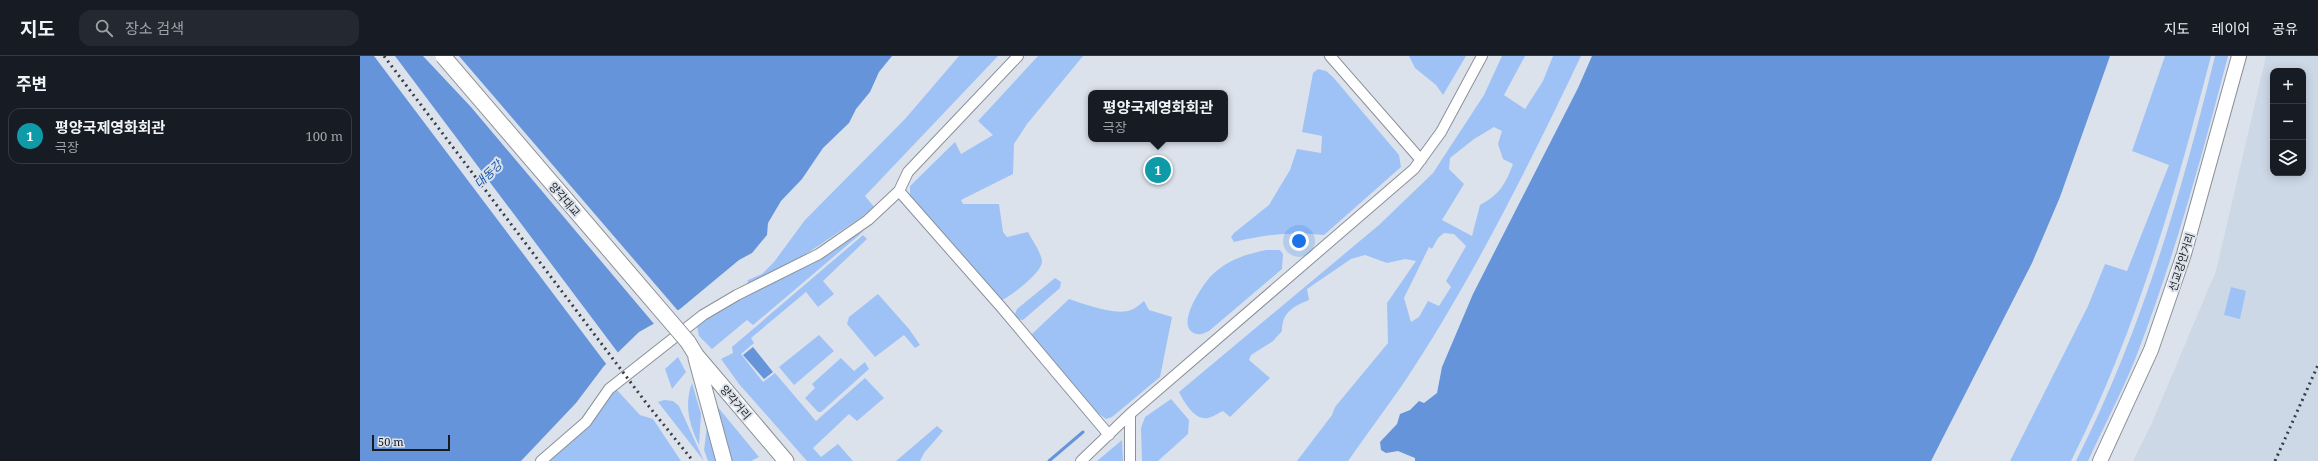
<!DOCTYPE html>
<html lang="ko">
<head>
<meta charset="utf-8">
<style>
	:root { --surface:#171b24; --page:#242831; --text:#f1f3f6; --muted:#9ea1a6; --line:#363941; --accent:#ea580c }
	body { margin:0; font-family:"Noto Serif","Noto Sans KR",serif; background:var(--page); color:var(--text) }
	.controls { position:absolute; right:12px; top:12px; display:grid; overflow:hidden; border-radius:8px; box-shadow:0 2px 10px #0003 }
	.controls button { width:36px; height:36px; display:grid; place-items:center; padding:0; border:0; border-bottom:1px solid var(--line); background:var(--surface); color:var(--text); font:20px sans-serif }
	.scale { position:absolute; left:12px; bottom:10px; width:78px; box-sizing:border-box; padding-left:4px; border:2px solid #191b1e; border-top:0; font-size:11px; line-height:14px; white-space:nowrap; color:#191b1e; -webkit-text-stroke:3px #dce2eb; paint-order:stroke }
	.you { position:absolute; left:939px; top:185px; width:14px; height:14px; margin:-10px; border:3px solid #fff; border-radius:50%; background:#1a73e8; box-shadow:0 0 0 6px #1a73e833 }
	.badge { display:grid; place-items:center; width:26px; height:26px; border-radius:50%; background:var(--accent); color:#fff; font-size:13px; font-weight:700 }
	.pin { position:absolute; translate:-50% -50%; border:2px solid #fff; box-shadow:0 1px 4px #0006 }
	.popup { position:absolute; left:728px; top:34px; width:140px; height:52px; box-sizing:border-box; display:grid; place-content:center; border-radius:8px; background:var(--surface); filter:drop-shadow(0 1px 3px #0005); font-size:13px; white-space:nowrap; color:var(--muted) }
	.popup b { font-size:15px; color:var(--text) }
	.popup::after { content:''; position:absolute; left:50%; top:100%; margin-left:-8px; border:8px solid transparent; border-top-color:var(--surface) }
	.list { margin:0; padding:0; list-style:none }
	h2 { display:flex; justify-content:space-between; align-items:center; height:52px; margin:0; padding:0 16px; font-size:17px }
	h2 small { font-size:13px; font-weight:400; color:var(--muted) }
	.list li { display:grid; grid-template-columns:26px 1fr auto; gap:12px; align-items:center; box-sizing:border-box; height:56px; margin:0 8px 8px; padding:0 8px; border:1px solid var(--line); border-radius:12px }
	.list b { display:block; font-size:15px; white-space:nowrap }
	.list p { margin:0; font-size:13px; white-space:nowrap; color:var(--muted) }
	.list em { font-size:13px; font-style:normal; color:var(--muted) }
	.icon { flex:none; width:22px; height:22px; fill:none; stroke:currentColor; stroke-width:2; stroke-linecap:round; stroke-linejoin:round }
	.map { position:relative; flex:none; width:1958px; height:405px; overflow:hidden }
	header { display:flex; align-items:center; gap:24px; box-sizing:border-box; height:56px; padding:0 20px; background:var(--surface); border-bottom:1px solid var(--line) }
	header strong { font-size:19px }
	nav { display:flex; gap:22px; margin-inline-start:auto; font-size:14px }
	.search { width:280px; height:36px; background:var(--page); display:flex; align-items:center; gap:10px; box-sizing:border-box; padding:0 14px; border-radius:12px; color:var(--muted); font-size:15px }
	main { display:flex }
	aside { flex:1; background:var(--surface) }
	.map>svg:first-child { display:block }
	.built { fill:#cdd8e7; fill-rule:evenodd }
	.green { fill:#9fc2f6; fill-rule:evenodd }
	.water { fill:#6594db }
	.pier { fill:#dce2eb }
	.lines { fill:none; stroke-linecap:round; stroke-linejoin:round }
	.stream { stroke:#6594db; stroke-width:3 }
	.minor-casing { stroke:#8b9199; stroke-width:12 }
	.secondary-casing { stroke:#8b9199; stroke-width:16 }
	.primary-casing { stroke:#8b9199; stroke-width:17 }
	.minor { stroke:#fff; stroke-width:10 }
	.secondary { stroke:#fff; stroke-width:14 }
	.primary { stroke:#fff; stroke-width:15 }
	.rail { stroke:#3a3d41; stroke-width:3; stroke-dasharray:2 4; stroke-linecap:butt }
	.primary-bridge-casing { stroke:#8b9199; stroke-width:17; stroke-linecap:butt }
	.primary-bridge { stroke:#fff; stroke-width:15 }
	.labels { text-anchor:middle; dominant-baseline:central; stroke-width:4; stroke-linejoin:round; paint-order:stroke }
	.street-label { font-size:11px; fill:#191b1e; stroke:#dce2eb }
	.water-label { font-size:12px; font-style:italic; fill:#1752a6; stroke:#dce2eb }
</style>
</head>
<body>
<header>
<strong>지도</strong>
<div class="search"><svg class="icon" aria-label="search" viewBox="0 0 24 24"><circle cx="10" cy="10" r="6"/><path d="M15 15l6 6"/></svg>장소 검색</div>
<nav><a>지도</a><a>레이어</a><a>공유</a></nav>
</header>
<main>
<aside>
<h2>주변<small></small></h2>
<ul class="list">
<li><span class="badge" style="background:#0f9aa8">1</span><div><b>평양국제영화회관</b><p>극장</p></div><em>100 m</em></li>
</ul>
</aside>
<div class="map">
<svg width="1958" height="405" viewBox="0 0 1958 405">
	<rect width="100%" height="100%" fill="#dce2eb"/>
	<path class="built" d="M 1906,0 L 1958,0 L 1958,405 L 1773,405 L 1791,369 L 1856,215 ZM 1913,15 L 1943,15 L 1943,117 L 1913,117 Z"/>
	<path class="green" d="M 599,0 L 638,0 L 505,140 L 515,152 L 434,206 L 387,230 L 388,224 L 402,218 L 414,206 L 445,164 L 545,63 Z
		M 678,0 L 723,0 L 667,68 L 654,88 L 653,118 L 601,144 L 603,148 L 639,148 L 643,176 L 647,181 L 668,176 C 672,184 681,196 682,205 C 683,216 651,240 642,244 L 550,140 L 550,130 L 595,86 L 601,98 L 633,79 L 618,65 Z
		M 1049,0 L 1106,0 L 1083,39 L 1076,29 L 1055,12 Z
		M 1142,0 L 1165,0 L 1144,39 L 1165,53 L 1183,25 L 1193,0 L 1221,0 C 1168,111 1111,226 1043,328 C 1025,354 1006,379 988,405 L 937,405 L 972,359 L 975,351 L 1028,287 L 1027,247 L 1056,205 L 1045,203 L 1027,207 L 1005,199 L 991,203 L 947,233 L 949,244 C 934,250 922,256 922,275 L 913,285 L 891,299 L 889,304 L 910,322 L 870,361 L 863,355 C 858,357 853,361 848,362 C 835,365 824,346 819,336 L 1019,169 L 1073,117 L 1124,39 ZM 1134,71 L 1142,75 L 1138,88 L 1143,103 L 1153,108 C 1145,129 1140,138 1120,149 L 1112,180 L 1082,164 L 1104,128 L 1089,113 L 1090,102 L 1114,83 ZM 1084,177 L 1094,178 L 1106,190 L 1086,225 L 1091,231 L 1079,250 L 1068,245 L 1059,261 L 1051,266 L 1044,242 L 1069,191 L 1072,193 L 1078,182 Z
		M 1805,0 L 1851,0 C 1815,139 1776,277 1711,405 L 1650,405 L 1728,250 L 1745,208 L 1767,215 L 1809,109 L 1772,95 Z
		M 1855,0 L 1868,0 C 1841,104 1813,206 1774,306 C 1760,340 1743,372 1728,405 L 1716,405 C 1781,277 1821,139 1855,0 Z
		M 958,13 L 966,15 L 973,21 L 1039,99 L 1041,111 L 964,179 C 933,175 904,179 874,186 L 871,181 L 874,177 L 909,149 L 930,114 L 937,93 L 961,97 L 962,80 L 942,76 L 953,17 Z
		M 504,175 L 393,269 L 387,264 L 352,293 L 339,280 L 337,270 L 347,259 Z
		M 503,179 L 507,183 L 463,225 L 474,238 L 458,251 L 446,236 L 391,282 L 394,287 L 381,298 L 403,326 L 415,317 L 456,365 L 505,322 L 524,342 L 497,365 L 489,358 L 453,392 L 461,401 L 478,388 L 493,405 L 447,405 L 379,328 L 361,303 L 373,297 L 372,291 Z
		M 906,194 L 920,194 L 923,198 L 922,213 L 849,275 C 843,278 838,280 832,276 C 817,266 844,226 853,218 C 868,204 886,198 906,194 Z
		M 695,222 L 701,226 L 700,232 L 663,264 L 657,263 L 655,258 L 657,253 Z
		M 1871,231 L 1886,235 L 1880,263 L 1864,259 Z
		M 518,238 L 549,273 L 560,289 L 555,292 L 544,279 L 515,301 L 487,268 L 489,261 Z
		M 709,243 C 724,248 756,260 771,254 C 776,252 780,248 784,245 L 789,254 L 812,261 L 800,321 L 752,361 L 746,363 L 732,353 L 673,283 L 672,278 Z
		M 459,279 L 474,295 L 434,329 L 419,311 Z
		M 318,301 L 326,316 L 312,333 L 305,313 Z
		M 481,302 L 494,315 L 505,306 L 509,313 L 461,356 L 458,356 L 445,342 L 455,332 L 452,328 Z
		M 332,327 L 341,358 L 339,389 C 329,368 324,349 332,327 Z
		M 256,333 L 280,359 L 293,363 L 321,405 L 188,405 Z
		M 811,343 L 829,364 L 828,378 L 798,405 L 782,405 L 781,372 L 785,361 Z
		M 304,344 L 313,345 L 319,350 L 344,405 L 298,346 Z
		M 352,344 L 399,401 L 391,405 L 371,405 Z
		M 577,370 L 583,375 L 564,397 L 560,405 L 536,405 Z
		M 347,371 L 357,405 L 348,405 L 344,394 Z
		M 762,384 L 763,405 L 737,405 Z"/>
	<path class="water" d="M 0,0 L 532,0 L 519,16 L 510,36 L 496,53 L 489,67 L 463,92 L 442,123 L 421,145 L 408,167 L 407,179 L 392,197 L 379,204 L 320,253 L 279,276 L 244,310 L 216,347 L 161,405 L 0,405 Z
		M 1232,0 L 1750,0 L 1700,141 L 1672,207 L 1571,405 L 1055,405 L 1055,402 L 1038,395 L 1026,397 L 1021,394 L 1020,386 L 1037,368 L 1040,358 L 1050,354 L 1059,345 L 1064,347 L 1077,337 L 1082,311 L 1113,238 L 1218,32 Z
		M 393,291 L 413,316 L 404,323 L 383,299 Z"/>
	<path class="pier" d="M 14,0 L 35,0 L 259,298 L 247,309 Z
		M 63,0 L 99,0 L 319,256 L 295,269 L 111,51 Z"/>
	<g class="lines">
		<path class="stream" d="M 689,405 L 723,376"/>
		<defs>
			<path id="minor" d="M 658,0 L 548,116 L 539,135 L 642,252 L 749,379
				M 970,0 L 1061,104
				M 181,405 L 226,366 L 249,333 L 343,259 L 377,239 L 459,198 L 508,164 L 539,135
				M 721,405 L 770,358 L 1054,113 L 1081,76 L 1122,0
				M 770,405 L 770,358"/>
			<path id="secondary" d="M 1740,405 L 1791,294 L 1824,198 L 1879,0"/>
			<path id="primary" d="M 328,286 L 336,299 L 426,405
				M 336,302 L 364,405"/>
		</defs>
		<use href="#minor" class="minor-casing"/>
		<use href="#secondary" class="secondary-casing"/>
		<use href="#primary" class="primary-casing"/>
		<use href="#minor" class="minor"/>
		<use href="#secondary" class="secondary"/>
		<use href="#primary" class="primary"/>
		<path class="rail" d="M 24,0 L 287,348 L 333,405
			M 1915,405 L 1958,309"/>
		<defs>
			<path id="primary-bridge" d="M 83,0 L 328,286"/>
		</defs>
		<use href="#primary-bridge" class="primary-bridge-casing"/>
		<use href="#primary-bridge" class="primary-bridge"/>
	</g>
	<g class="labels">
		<g class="street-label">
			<text transform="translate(205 143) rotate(49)">양각대교</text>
			<text transform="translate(1821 206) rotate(-72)">선교강안거리</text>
			<text transform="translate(376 346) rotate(50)">양각거리</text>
		</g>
		<g class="water-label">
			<text transform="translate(128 118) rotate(-44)">대동강</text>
		</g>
	</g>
</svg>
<div class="controls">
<button>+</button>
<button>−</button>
<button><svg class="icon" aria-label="layers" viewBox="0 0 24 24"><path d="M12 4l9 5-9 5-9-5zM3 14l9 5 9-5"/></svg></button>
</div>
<div class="scale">50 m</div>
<div class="you"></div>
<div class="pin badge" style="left:798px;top:114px;background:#0f9aa8">1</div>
<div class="popup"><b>평양국제영화회관</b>극장</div>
</div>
</main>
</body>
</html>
